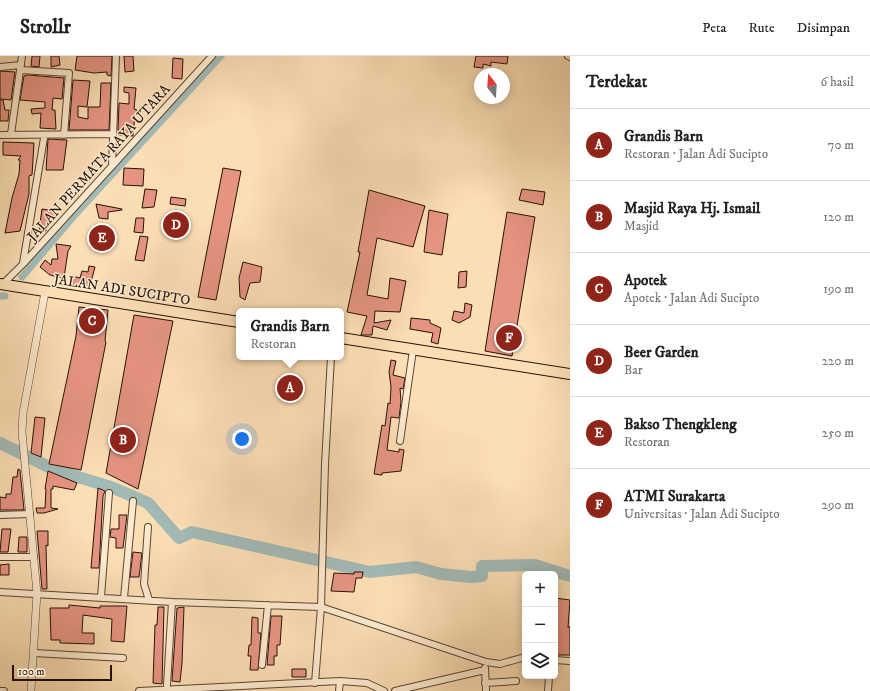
<!DOCTYPE html>
<html lang="id">
<head>
<meta charset="utf-8">
<style>
	:root { --surface:#fff; --page:#f6f6f6; --text:#202124; --muted:#757577; --line:#e0e0e0; --accent:#8f2418 }
	body { margin:0; font-family:"IM FELL DW Pica",serif; background:var(--page); color:var(--text) }
	.controls { position:absolute; right:12px; bottom:12px; display:grid; overflow:hidden; border-radius:6px; box-shadow:0 2px 10px #0003 }
	.controls button { width:36px; height:36px; display:grid; place-items:center; padding:0; border:0; border-bottom:1px solid var(--line); background:var(--surface); color:var(--text); font:20px sans-serif }
	.compass { position:absolute; left:474px; top:12px; width:36px; height:36px; border-radius:50%; background:var(--surface); box-shadow:0 2px 10px #0003; rotate:343deg }
	.scale { position:absolute; left:12px; bottom:10px; width:100px; box-sizing:border-box; padding-left:4px; border:2px solid #251308; border-top:0; font-size:11px; line-height:14px; white-space:nowrap; color:#251308; -webkit-text-stroke:3px #fdeacf; paint-order:stroke }
	.you { position:absolute; left:242px; top:383px; width:14px; height:14px; margin:-10px; border:3px solid #fff; border-radius:50%; background:#1a73e8; box-shadow:0 0 0 6px #1a73e833 }
	.badge { display:grid; place-items:center; width:26px; height:26px; border-radius:50%; background:var(--accent); color:#fff; font-size:13px; font-weight:700 }
	.pin { position:absolute; translate:-50% -50%; border:2px solid #fff; box-shadow:0 1px 4px #0006 }
	.popup { position:absolute; left:236px; top:252px; width:108px; height:52px; box-sizing:border-box; display:grid; place-content:center; border-radius:6px; background:var(--surface); filter:drop-shadow(0 1px 3px #0005); font-size:13px; white-space:nowrap; color:var(--muted) }
	.popup b { font-size:15px; color:var(--text) }
	.popup::after { content:''; position:absolute; left:50%; top:100%; margin-left:-8px; border:8px solid transparent; border-top-color:var(--surface) }
	.list { margin:0; padding:0; list-style:none }
	h2 { display:flex; justify-content:space-between; align-items:center; height:52px; margin:0; padding:0 16px; font-size:17px }
	h2 small { font-size:13px; font-weight:400; color:var(--muted) }
	.list li { display:grid; grid-template-columns:26px 1fr auto; gap:12px; align-items:center; box-sizing:border-box; height:72px; padding:0 16px; border-top:1px solid var(--line) }
	.list b { display:block; font-size:15px; white-space:nowrap }
	.list p { margin:0; font-size:13px; white-space:nowrap; color:var(--muted) }
	.list em { font-size:13px; font-style:normal; color:var(--muted) }
	.icon { flex:none; width:22px; height:22px; fill:none; stroke:currentColor; stroke-width:2; stroke-linecap:round; stroke-linejoin:round }
	.map { position:relative; flex:none; width:570px; height:635px; overflow:hidden }
	header { display:flex; align-items:center; gap:24px; box-sizing:border-box; height:56px; padding:0 20px; background:var(--surface); border-bottom:1px solid var(--line) }
	header strong { font-size:19px }
	nav { display:flex; gap:22px; margin-inline-start:auto; font-size:14px }
	main { display:flex }
	aside { flex:1; background:var(--surface) }
	.map>svg:first-child { display:block }
	.lines { fill:none; stroke-linecap:round; stroke-linejoin:round }
	.canal { stroke:#a2bab7; stroke-width:7 }
	.river { stroke:#a2bab7; stroke-width:12 }
	.building { fill:#e69482; stroke:#251308 }
	.minor-casing { stroke:#5b4633; stroke-width:8 }
	.tertiary-casing { stroke:#5b4633; stroke-width:8 }
	.trunk-casing { stroke:#251308; stroke-width:12 }
	.minor { stroke:#fdeacf; stroke-width:6 }
	.tertiary { stroke:#fdeacf; stroke-width:7 }
	.trunk { stroke:#fcdeb5; stroke-width:10 }
	.labels { text-anchor:middle; dominant-baseline:central; stroke-width:3; stroke-linejoin:round; paint-order:stroke }
	.street-label { font-size:14px; fill:#251308; stroke:#fdeacf }
</style>
</head>
<body>
<header>
<strong>Strollr</strong>
<nav><a>Peta</a><a>Rute</a><a>Disimpan</a></nav>
</header>
<main>
<div class="map">
<svg width="570" height="635" viewBox="0 0 570 635">
	<rect width="100%" height="100%" fill="#fcdeb5"/>
	<filter id="stains"><feTurbulence type="fractalNoise" baseFrequency=".005" numOctaves="4"/><feColorMatrix values="0 0 0 0 .2 0 0 0 0 .09 0 0 0 0 .02 0 0 0 .5 -.17"/></filter>
	<radialGradient id="worn" r=".72"><stop offset=".6" stop-color="#630" stop-opacity="0"/><stop offset="1" stop-color="#630" stop-opacity=".3"/></radialGradient>
	<g class="lines">
		<path class="canal" d="M 22,221 L 74,160 L 221,0
			M 0,240 L 5,240"/>
		<path class="river" d="M 0,387 L 55,414 L 111,431 L 148,447 L 179,482 L 192,476 L 370,516 L 416,511 L 441,518 L 471,521 L 482,520 L 482,510 L 535,509 L 570,520"/>
	</g>
	<path class="building" d="M 32,0 L 40,0 L 39,11 L 31,10 Z
		M 51,0 L 59,0 L 60,9 L 51,11 Z
		M 77,0 L 112,0 L 111,20 L 107,19 L 107,16 L 94,17 L 75,14 Z
		M 124,0 L 133,0 L 134,15 L 125,16 Z
		M 476,0 L 508,0 L 507,8 L 491,6 L 491,10 L 483,8 L 483,12 L 474,11 Z
		M 173,2 L 183,3 L 182,23 L 172,22 Z
		M 0,15 L 15,16 L 11,44 L 0,43 Z
		M 28,19 L 64,22 L 62,43 L 53,42 L 52,54 L 55,54 L 56,73 L 40,72 L 41,57 L 32,58 L 31,53 L 45,52 L 45,46 L 20,44 L 24,20 Z
		M 73,24 L 90,25 L 87,51 L 78,50 L 78,61 L 88,63 L 88,51 L 100,51 L 101,27 L 111,27 L 109,74 L 69,74 Z
		M 124,31 L 136,32 L 134,53 L 137,54 L 137,59 L 135,59 L 133,80 L 119,79 L 119,74 L 118,74 L 119,47 L 129,48 L 129,37 L 124,36 Z
		M 0,44 L 3,44 L 5,54 L 9,54 L 8,65 L 0,65 Z
		M 48,83 L 67,84 L 63,114 L 46,114 Z
		M 3,86 L 34,87 L 32,119 L 29,120 L 29,138 L 20,175 L 5,177 L 12,142 L 19,118 L 20,104 L 18,104 L 21,100 L 3,99 Z
		M 124,112 L 144,113 L 143,130 L 123,129 Z
		M 223,112 L 241,115 L 216,244 L 198,241 Z
		M 145,133 L 157,134 L 154,151 L 142,152 Z
		M 522,133 L 545,136 L 543,149 L 519,144 Z
		M 369,134 L 425,150 L 413,191 L 377,182 L 367,239 L 388,243 L 390,222 L 406,225 L 400,256 L 375,255 L 374,267 L 391,264 L 387,274 L 373,270 L 372,279 L 361,279 L 367,260 L 347,256 L 360,196 L 358,196 Z
		M 171,141 L 186,143 L 185,150 L 170,148 Z
		M 96,148 L 122,153 L 122,154 L 108,156 L 108,163 L 99,162 Z
		M 42,153 L 56,155 L 55,162 L 48,161 L 46,175 L 39,174 Z
		M 429,154 L 448,158 L 442,199 L 424,196 Z
		M 507,156 L 535,161 L 512,300 L 485,295 Z
		M 136,162 L 144,162 L 143,177 L 134,176 Z
		M 96,172 L 111,175 L 108,190 L 93,188 Z
		M 140,180 L 148,181 L 144,205 L 135,204 Z
		M 56,188 L 71,190 L 68,195 L 64,222 L 50,219 L 40,211 L 45,204 L 51,209 L 52,203 L 58,203 Z
		M 243,206 L 262,211 L 260,226 L 250,227 L 245,244 L 240,241 L 239,222 Z
		M 89,210 L 95,211 L 89,233 L 70,228 L 72,220 L 80,222 L 82,215 L 88,216 Z
		M 467,215 L 466,231 L 458,232 L 459,216 Z
		M 465,247 L 472,249 L 470,261 L 459,267 L 452,264 L 454,255 L 464,257 Z
		M 79,251 L 108,254 L 105,285 L 106,286 L 81,414 L 49,408 L 76,280 Z
		M 134,259 L 173,265 L 138,433 L 106,417 Z
		M 411,262 L 430,264 L 430,267 L 441,272 L 438,288 L 431,286 L 433,277 L 410,273 Z
		M 391,304 L 396,305 L 393,319 L 405,322 L 403,333 L 400,332 L 401,346 L 399,362 L 391,361 L 387,394 L 399,396 L 399,393 L 404,394 L 401,415 L 382,417 L 382,419 L 374,418 L 382,369 L 385,370 L 388,347 L 390,348 L 391,331 L 389,316 Z
		M 35,361 L 45,362 L 41,401 L 31,397 Z
		M 18,413 L 20,414 L 24,454 L 0,454 L 0,441 L 6,442 L 6,438 L 11,438 L 13,421 L 17,421 Z
		M 48,415 L 77,427 L 74,434 L 53,430 L 53,433 L 51,433 L 51,452 L 58,453 L 44,457 L 37,457 L 36,452 L 45,452 L 46,433 L 45,433 Z
		M 98,432 L 105,435 L 103,440 L 99,512 L 91,512 Z
		M 119,459 L 127,459 L 123,492 L 116,492 L 116,482 L 110,481 L 111,473 L 119,473 Z
		M 2,473 L 11,473 L 8,496 L 0,496 Z
		M 37,475 L 48,475 L 48,490 L 46,489 L 47,533 L 42,533 Z
		M 19,481 L 27,481 L 27,496 L 18,496 Z
		M 133,496 L 142,497 L 139,521 L 130,521 Z
		M 9,508 L 9,519 L 0,519 L 0,509 Z
		M 354,516 L 363,516 L 362,522 L 356,522 L 354,536 L 331,535 L 334,517 L 354,518 Z
		M 555,542 L 570,544 L 568,572 L 570,570 L 570,599 L 555,599 Z
		M 69,549 L 100,552 L 100,550 L 127,550 L 124,586 L 111,585 L 112,563 L 83,559 L 82,577 L 94,577 L 94,588 L 60,587 L 60,584 L 51,584 L 50,552 L 69,552 Z
		M 158,551 L 164,551 L 162,628 L 153,627 L 155,569 L 157,569 Z
		M 184,551 L 182,607 L 180,626 L 172,625 L 177,552 Z
		M 271,560 L 282,560 L 280,589 L 277,589 L 277,600 L 274,600 L 274,609 L 267,609 Z
		M 252,561 L 258,562 L 258,577 L 261,577 L 258,614 L 250,614 L 251,600 L 248,600 L 249,589 L 251,589 Z
		M 292,613 L 306,613 L 306,621 L 292,621 Z"/>
	<g class="lines">
		<defs>
			<path id="minor" d="M 568,0 L 570,1
				M 0,11 L 21,9
				M 21,14 L 69,17 L 64,79
				M 11,78 L 22,0
				M 0,79 L 113,78
				M 112,110 L 116,0
				M 23,207 L 44,82
				M 2,229 L 23,208 L 212,0
				M 400,385 L 413,294
				M 0,459 L 30,458
				M 148,471 L 144,528 L 149,544
				M 0,501 L 34,501
				M 0,536 L 172,546 L 321,551 L 486,606 L 500,608 L 525,601
				M 101,541 L 109,437
				M 124,542 L 133,445
				M 34,597 L 123,602
				M 555,604 L 570,605
				M 262,609 L 268,549
				M 485,612 L 486,635
				M 315,627 L 321,551 L 325,408 L 331,301
				M 485,627 L 516,625
				M 167,629 L 172,546
				M 0,635 L 4,635
				M 139,635 L 340,625 L 367,627 L 384,635
				M 339,635 L 340,625
				M 395,635 L 485,614
				M 548,635 L 549,620"/>
			<path id="tertiary" d="M 31,635 L 37,537 L 22,376 L 23,357 L 45,236"/>
			<path id="trunk" d="M 0,228 L 239,266
				M 341,282 L 570,318"/>
		</defs>
		<use href="#minor" class="minor-casing"/>
		<use href="#tertiary" class="tertiary-casing"/>
		<use href="#trunk" class="trunk-casing"/>
		<use href="#minor" class="minor"/>
		<use href="#tertiary" class="tertiary"/>
		<use href="#trunk" class="trunk"/>
	</g>
	<g class="labels">
		<g class="street-label">
			<text transform="translate(99 107) rotate(-48)">JALAN PERMATA RAYA UTARA</text>
			<text transform="translate(122 234) rotate(9)">JALAN ADI SUCIPTO</text>
		</g>
	</g>
	<rect width="100%" height="100%" filter="url(#stains)"/>
	<rect width="100%" height="100%" fill="url(#worn)"/>
</svg>
<div class="controls">
<button>+</button>
<button>−</button>
<button><svg class="icon" aria-label="layers" viewBox="0 0 24 24"><path d="M12 4l9 5-9 5-9-5zM3 14l9 5 9-5"/></svg></button>
</div>
<svg class="compass" viewBox="-18 -18 36 36"><path d="M0-13l5 13h-10z" fill="#e53935"/><path d="M0 13l5-13h-10z" fill="#757577"/></svg>
<div class="scale">100 m</div>
<div class="you"></div>
<div class="pin badge" style="left:290px;top:332px">A</div>
<div class="popup"><b>Grandis Barn</b>Restoran</div>
<div class="pin badge" style="left:123px;top:384px">B</div>
<div class="pin badge" style="left:92px;top:265px">C</div>
<div class="pin badge" style="left:176px;top:169px">D</div>
<div class="pin badge" style="left:102px;top:182px">E</div>
<div class="pin badge" style="left:509px;top:282px">F</div>
</div>
<aside>
<h2>Terdekat<small>6 hasil</small></h2>
<ul class="list">
<li><span class="badge">A</span><div><b>Grandis Barn</b><p>Restoran · Jalan Adi Sucipto</p></div><em>70 m</em></li>
<li><span class="badge">B</span><div><b>Masjid Raya Hj. Ismail</b><p>Masjid</p></div><em>120 m</em></li>
<li><span class="badge">C</span><div><b>Apotek</b><p>Apotek · Jalan Adi Sucipto</p></div><em>190 m</em></li>
<li><span class="badge">D</span><div><b>Beer Garden</b><p>Bar</p></div><em>220 m</em></li>
<li><span class="badge">E</span><div><b>Bakso Thengkleng</b><p>Restoran</p></div><em>250 m</em></li>
<li><span class="badge">F</span><div><b>ATMI Surakarta</b><p>Universitas · Jalan Adi Sucipto</p></div><em>290 m</em></li>
</ul>
</aside>
</main>
</body>
</html>
